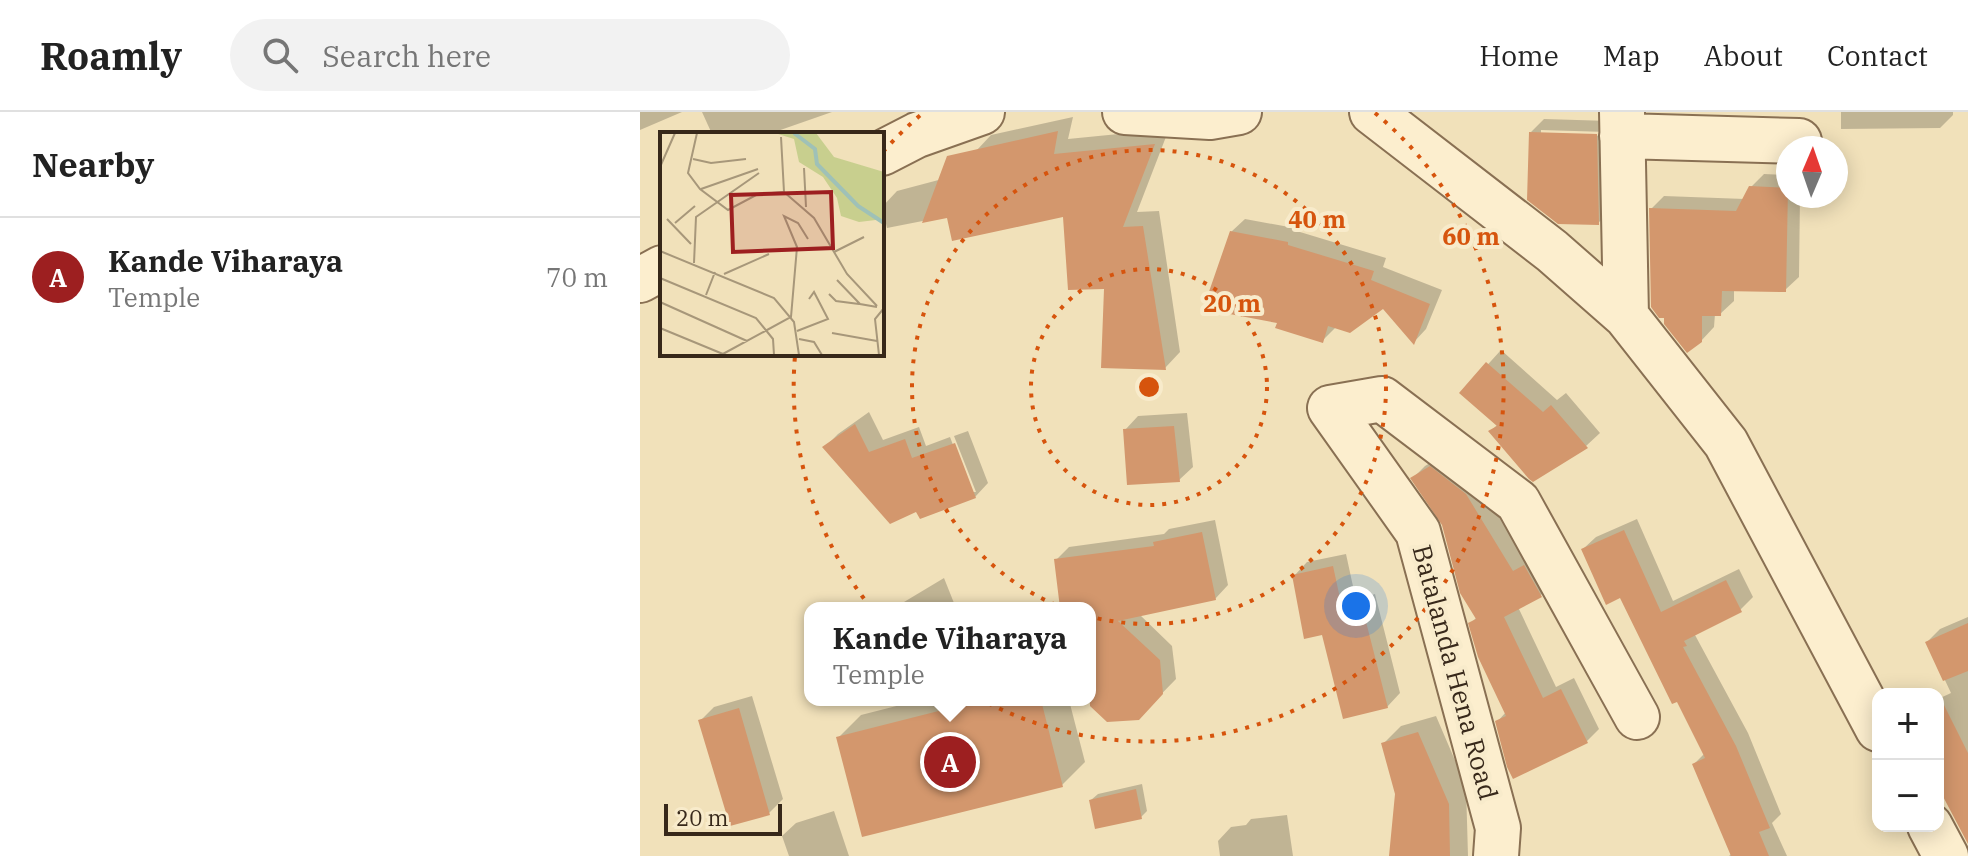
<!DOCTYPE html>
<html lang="en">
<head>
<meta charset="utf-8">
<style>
	:root { --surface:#fff; --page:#f2f2f2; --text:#222; --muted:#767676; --line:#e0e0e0; --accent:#9d1f20 }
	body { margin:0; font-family:"IBM Plex Serif",serif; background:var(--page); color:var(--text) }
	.controls { position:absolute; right:24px; bottom:24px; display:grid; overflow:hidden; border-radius:16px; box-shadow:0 4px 20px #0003 }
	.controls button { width:72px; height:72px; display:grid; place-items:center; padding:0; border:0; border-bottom:2px solid var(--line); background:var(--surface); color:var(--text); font:40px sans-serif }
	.compass { position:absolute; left:1136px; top:24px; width:72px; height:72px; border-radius:50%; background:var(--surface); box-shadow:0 4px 20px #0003; rotate:2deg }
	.scale { position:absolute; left:24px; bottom:20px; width:118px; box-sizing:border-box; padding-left:8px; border:4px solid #37281a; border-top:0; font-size:22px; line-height:28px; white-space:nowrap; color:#37281a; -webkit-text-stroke:6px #f8ebcb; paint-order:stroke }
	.you { position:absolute; left:716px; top:494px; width:28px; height:28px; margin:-20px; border:6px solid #fff; border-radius:50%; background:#1a73e8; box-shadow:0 0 0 12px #1a73e833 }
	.badge { display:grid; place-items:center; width:52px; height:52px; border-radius:50%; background:var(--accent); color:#fff; font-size:26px; font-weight:700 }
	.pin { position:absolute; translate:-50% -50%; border:4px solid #fff; box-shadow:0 2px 8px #0006 }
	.popup { position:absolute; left:164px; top:490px; width:292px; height:104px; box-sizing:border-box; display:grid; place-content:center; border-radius:16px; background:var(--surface); filter:drop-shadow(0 2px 6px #0005); font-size:26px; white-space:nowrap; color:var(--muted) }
	.popup b { font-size:30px; color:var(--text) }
	.popup::after { content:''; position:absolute; left:50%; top:100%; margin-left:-16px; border:16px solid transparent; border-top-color:var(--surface) }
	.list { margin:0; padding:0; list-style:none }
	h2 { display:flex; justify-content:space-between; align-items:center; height:104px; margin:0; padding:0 32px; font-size:34px }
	h2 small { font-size:26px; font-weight:400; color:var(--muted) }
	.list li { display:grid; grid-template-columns:52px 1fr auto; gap:24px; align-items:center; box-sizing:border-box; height:120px; padding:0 32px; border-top:2px solid var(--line) }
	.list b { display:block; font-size:30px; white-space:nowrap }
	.list p { margin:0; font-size:26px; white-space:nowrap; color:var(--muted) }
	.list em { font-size:26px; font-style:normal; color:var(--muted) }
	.icon { flex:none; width:44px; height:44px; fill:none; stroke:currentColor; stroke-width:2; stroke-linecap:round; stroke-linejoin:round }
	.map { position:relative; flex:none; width:1328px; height:744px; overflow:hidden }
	header { display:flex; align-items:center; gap:48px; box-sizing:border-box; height:112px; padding:0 40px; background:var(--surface); border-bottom:2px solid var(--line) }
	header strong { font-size:38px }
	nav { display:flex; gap:44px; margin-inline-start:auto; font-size:28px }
	.search { width:560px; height:72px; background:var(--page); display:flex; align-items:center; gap:20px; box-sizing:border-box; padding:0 28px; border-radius:44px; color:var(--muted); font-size:30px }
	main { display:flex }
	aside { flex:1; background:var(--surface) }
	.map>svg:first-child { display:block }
	.shadow { fill:#0003; fill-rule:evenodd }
	.building { fill:#d3976d }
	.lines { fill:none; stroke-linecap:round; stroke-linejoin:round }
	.minor-casing { stroke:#897053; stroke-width:48 }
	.minor { stroke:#fceece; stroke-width:44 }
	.ring { fill:none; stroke:#d6540d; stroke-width:4; stroke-dasharray:4 8 }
	.labels { text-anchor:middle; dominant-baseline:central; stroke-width:8; stroke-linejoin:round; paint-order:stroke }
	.street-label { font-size:26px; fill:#37281a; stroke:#f8ebcb }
	.inset-river { fill:none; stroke:#9fc1b7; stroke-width:4 }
	.inset-road { fill:none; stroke:#a7977a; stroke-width:2 }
	.view { fill:#9d1f20; fill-opacity:0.15; stroke:#9d1f20; stroke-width:4 }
	.inset-edge { fill:none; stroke:#37281a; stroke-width:4 }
	.centre { fill:#d6540d; stroke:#f8ebcb; stroke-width:4 }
	.ring-label { font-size:24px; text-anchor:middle; font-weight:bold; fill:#d6540d; stroke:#f8ebcb; stroke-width:8; stroke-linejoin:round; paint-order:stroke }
</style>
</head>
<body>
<header>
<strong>Roamly</strong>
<div class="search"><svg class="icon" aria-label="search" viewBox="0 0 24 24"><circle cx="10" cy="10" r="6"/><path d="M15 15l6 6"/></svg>Search here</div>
<nav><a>Home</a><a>Map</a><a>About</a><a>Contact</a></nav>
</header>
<main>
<aside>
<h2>Nearby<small></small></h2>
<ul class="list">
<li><span class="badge">A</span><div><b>Kande Viharaya</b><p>Temple</p></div><em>70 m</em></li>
</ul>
</aside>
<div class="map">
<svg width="1328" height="744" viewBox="0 0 1328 744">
	<rect width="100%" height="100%" fill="#f1e1ba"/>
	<path class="shadow" d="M 0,0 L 42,0 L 0,18 Z
		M 62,0 L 192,0 L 129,22 L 72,22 Z
		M 1201,0 L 1313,0 L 1313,3 L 1300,16 L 1201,17 Z
		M 433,5 L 428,27 L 529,17 L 497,100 L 519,99 L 540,240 L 525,256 L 466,175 L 425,102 L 308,104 L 247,116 L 242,95 L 257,79 L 340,57 L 336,39 L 351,23 Z
		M 904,7 L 970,9 L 972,98 L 958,111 L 891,20 ZM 901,18 L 967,20 L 967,24 L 901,22 Z
		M 1124,62 L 1148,63 L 1148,84 L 1160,84 L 1159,165 L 1145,178 L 1094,177 L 1094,189 L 1080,202 L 1075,202 L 1074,215 L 1061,229 L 1011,97 L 1024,84 L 1105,87 L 1110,76 Z
		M 605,107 L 660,117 L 660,120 L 746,146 L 743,155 L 802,178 L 786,217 L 774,230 L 743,195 L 696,215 L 682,229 L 640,209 L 591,120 Z
		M 861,238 L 917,288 L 926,281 L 960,321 L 946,334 L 851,319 L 858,312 L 822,281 Z
		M 229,300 L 243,328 L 279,315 L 286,334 L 310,325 L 331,380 L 336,380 L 314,324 L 328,319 L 348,371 L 335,385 L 277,397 L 185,335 L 198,322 Z
		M 547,301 L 553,355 L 539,368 L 485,318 L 498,304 Z
		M 803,343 L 838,369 L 886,448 L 913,470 L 901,483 L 878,495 L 916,575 L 934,566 L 959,617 L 947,629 L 857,610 L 866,600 L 831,511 L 837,505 L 804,412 L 773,366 L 785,354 Z
		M 997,407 L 1033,489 L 1099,457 L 1113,485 L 1100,498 L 1055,523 L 1108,621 L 1141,702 L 1132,711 L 1147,744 L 1089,744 L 1092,741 L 1054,652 L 1065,641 L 981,484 L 943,437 L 956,425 Z
		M 575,408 L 588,473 L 575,487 L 499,502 L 532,534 L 536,567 L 498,606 L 468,608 L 446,588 L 450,588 L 450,543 L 491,494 L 450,499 L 450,496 L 422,496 L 416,448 L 429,435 L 524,422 L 529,417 Z
		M 706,442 L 716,488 L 735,482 L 760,581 L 747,595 L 684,521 L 654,464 L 667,450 Z
		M 304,466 L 316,496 L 254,496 Z
		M 1328,505 L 1328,684 L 1298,671 L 1298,587 L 1311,581 L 1287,530 L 1300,517 Z
		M 112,584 L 143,687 L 129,701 L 61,608 L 74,595 Z
		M 280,588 L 429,588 L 445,650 L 422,673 L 198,626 L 221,603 Z
		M 796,604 L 826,674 L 828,744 L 751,744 L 757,682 L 743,632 L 761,614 Z
		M 502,672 L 507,699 L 501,705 L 451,688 L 458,682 Z
		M 194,699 L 209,744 L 149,744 L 142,724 L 156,711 Z
		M 647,703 L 653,744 L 580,744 L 578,729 L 591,715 L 606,713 L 611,707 Z"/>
	<path class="building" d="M 418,19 L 414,42 L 515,32 L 483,115 L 503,114 L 526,258 L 461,256 L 464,177 L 428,178 L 423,105 L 312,129 L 307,106 L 282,111 L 307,44 Z
		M 889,20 L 957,22 L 959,113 L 918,112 L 887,88 Z
		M 1109,74 L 1148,76 L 1146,180 L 1082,179 L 1081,204 L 1062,204 L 1062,230 L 1047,241 L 1024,212 L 1024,206 L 1019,206 L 1011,195 L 1009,96 L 1096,99 Z
		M 590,119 L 648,130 L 648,133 L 734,159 L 731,168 L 790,192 L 774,233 L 743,197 L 710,221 L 688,214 L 683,231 L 635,216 L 637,211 L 563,197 Z
		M 846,250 L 903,300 L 911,293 L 948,336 L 893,370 L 889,367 L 848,319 L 857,314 L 819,281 Z
		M 215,312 L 229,340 L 265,327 L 272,346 L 315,331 L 336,386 L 280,407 L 276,400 L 250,412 L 182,335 Z
		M 534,314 L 540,370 L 487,373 L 483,317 Z
		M 790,354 L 826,382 L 873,459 L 884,453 L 902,485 L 864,505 L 903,586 L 921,577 L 948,631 L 873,667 L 867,655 L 855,609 L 866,604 L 838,545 L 828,511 L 836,507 L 820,481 L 802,413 L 770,366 Z
		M 984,418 L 1021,500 L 1086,468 L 1102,500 L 1044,529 L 1047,534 L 1043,535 L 1096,634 L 1130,716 L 1119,720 L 1129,744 L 1091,744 L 1052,652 L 1065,646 L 1037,590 L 1032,592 L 980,486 L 966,493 L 941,437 Z
		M 562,420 L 576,488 L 478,509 L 520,548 L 523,582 L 499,608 L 467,610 L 450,594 L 450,496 L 420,496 L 414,447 L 514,434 L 513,430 Z
		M 693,454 L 703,500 L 722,494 L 748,596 L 703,607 L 682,523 L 664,527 L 652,463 Z
		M 1328,511 L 1328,559 L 1303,569 L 1285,530 Z
		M 1298,581 L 1328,641 L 1328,732 L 1298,675 Z
		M 342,588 L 401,588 L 423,675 L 222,725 L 196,625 Z
		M 99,596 L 130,703 L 90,714 L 58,608 Z
		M 778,620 L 809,692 L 810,744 L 749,744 L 755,682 L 741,631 Z
		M 496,677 L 502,707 L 455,717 L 449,688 Z"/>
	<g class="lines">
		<defs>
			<path id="minor" d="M 485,0 L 570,5 L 599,0
				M 732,0 L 912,139 L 986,204 L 1086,331 L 1238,617
				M 982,0 L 986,204
				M 982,24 L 1159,29
				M 242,41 L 277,23 L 342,0
				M 0,168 L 22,156
				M 1290,714 L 1306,744
				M 856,744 L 858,716 L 778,420 L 690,296 L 742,287 L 878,390 L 997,605"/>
		</defs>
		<use href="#minor" class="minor-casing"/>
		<use href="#minor" class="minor"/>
	</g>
	<g class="ring">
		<circle cx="509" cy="275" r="118"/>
		<circle cx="509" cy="275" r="237"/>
		<path d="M243 40A355 355 0 0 1 283 1M735 1A355 355 0 1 1 155 244"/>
	</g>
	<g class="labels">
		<g class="street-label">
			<text transform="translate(816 560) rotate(75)">Batalanda Hena Road</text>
		</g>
	</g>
	<g transform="translate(20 20)">
		<rect width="224" height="224" fill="#f1e1ba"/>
		<path d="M 115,1 L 156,1 L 174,25 L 224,40 L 224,87 L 199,90 L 181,84 L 177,66 L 163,45 L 139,30 L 134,7 Z" fill="#c8cf8e"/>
		<path class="inset-river" d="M 134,1 L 155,17 L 157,32 L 198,74 L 224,91"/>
		<path class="inset-road" d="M 37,1 L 28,41 L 40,57 L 68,78 L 98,62 L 124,60 L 154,86 L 187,142 L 217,174M 121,5 L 124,60M 33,27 L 51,31 L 86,27M 0,35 L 15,1M 144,36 L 146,75M 41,57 L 98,37M 7,87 L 31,112M 15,91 L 35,74M 0,119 L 114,166 L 134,190 L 139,223M 174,120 L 204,105M 34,131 L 36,85 L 99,41M 64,142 L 109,122M 0,146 L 96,186 L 113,207 L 114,223M 177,148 L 200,172 L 217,175M 169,162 L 176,169 L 199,172M 46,163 L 55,140M 0,170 L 87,209M 0,196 L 63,222M 137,199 L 168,187 L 154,160 L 149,167M 172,201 L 217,209M 139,207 L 154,210 L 162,223M 61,223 L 131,185 L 137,115 L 124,84 L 138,91 L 148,107M 219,223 L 215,187 L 224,176"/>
		<path class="view" d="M 171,60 L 173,116 L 73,120 L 71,63 Z"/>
		<rect width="224" height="224" class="inset-edge"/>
	</g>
	<circle cx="509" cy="275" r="12" class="centre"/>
	<g class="ring-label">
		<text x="677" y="116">40 m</text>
		<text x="831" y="133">60 m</text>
		<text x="592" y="200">20 m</text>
	</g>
</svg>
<div class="controls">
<button>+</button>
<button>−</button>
</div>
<svg class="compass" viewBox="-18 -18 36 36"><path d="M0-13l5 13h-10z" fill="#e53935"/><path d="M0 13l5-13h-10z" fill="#767676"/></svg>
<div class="scale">20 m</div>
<div class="you"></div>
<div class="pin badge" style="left:310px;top:650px">A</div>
<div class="popup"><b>Kande Viharaya</b>Temple</div>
</div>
</main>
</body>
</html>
